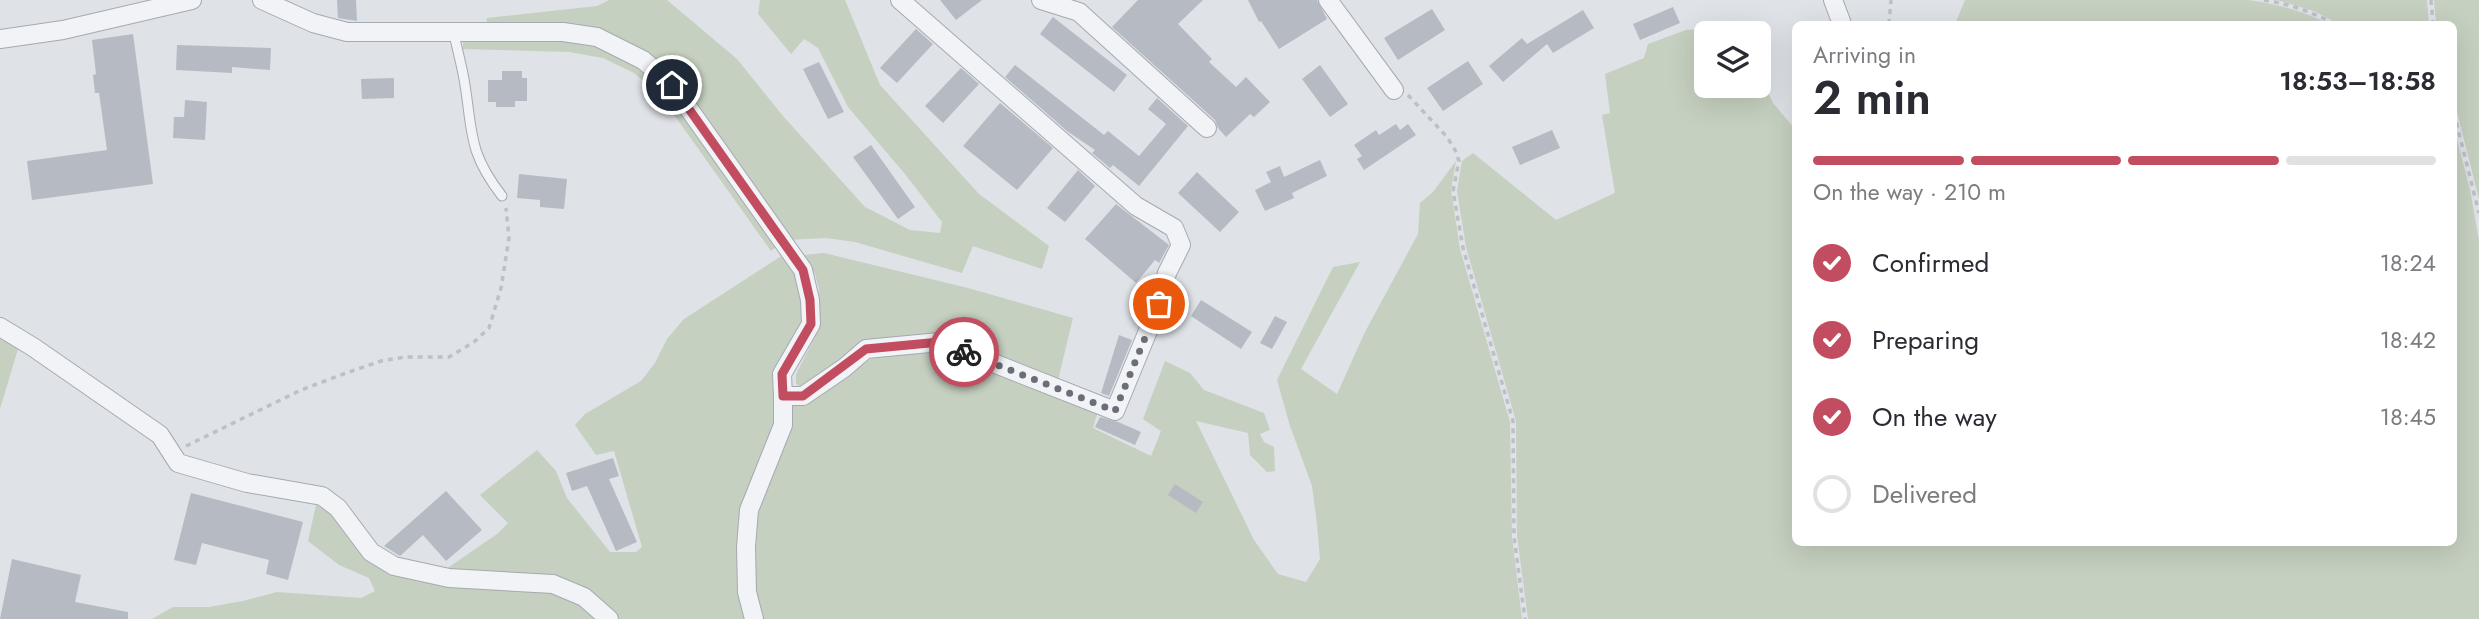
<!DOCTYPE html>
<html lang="en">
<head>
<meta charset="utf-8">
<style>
	:root { --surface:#fff; --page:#f2f2f3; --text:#2b2b33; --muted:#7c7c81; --line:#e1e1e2; --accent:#c34d60 }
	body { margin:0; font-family:Jost,sans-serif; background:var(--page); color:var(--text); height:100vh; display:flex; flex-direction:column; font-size:26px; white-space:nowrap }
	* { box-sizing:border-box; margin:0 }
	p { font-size:23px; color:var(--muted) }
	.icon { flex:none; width:38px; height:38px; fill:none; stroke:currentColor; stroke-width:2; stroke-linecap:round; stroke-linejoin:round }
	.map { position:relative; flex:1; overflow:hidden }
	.details { position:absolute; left:1792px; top:21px; width:665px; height:525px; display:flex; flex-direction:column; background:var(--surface); border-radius:10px; box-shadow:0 7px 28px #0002 }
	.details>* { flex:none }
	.controls { position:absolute; left:1694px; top:21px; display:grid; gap:14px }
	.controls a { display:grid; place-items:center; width:77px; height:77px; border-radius:10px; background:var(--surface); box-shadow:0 7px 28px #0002; font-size:35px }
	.pin { position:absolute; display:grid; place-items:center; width:60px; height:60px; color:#fff; margin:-30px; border:4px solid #fff; border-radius:50%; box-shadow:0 2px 7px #0007 }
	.courier { position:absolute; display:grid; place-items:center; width:70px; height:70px; margin:-35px; border:5px solid #c34d60; border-radius:50%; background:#fff; color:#222; box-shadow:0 2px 9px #0007 }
	.overview em { font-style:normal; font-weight:600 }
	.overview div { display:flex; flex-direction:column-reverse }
	.overview { display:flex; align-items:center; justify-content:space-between; height:119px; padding:0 21px }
	h1 { font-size:46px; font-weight:600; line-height:52px }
	.bar { display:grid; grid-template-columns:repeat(4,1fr); gap:10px 7px; align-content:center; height:84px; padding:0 21px }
	.bar i { height:9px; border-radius:5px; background:var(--line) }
	.bar .current { background:var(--accent) }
	.bar p { grid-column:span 4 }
	ol { padding:0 21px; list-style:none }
	li { display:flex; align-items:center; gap:21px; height:77px }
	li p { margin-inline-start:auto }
	li .icon { padding:7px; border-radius:50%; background:var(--accent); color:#fff; stroke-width:4 }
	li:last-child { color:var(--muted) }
	li i { width:38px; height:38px; border:4px solid var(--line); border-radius:50% }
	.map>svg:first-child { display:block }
</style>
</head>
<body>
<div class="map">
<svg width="2479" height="619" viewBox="0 0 2479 619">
	<rect width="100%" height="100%" fill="#dfe2e7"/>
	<path fill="#c5d0c0" d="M 609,0 L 667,0 L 737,59 L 783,116 L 865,207 L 910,230 L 940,233 L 942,222 L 905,174 L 848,107 L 818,48 L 804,39 L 791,54 L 758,14 L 760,0 L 845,0 L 880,85 L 979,194 L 1049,246 L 1042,269 L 973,246 L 962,273 L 855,242 L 826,238 L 786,240 L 683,90 L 619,39 L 486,26 L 487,18 L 597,6 Z
		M 1965,0 L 2248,0 C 2278,4 2303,11 2329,24 L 1955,24 Z
		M 2277,0 L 2427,0 L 2429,24 L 2339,24 L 2314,11 Z
		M 2434,0 L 2479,0 L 2479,199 L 2454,100 L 2454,24 L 2436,24 Z
		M 1701,29 L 1710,33 L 1706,33 L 1706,86 L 1759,86 L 1759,73 L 1773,103 L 1795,129 L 1796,542 L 2454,542 L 2454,128 L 2470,189 L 2479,241 L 2479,619 L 1528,619 L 1517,536 L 1516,421 L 1466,247 L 1457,191 L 1462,161 L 1473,153 L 1556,220 L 1615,193 L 1602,115 L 1610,113 L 1605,74 L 1644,58 L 1648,44 L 1686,30 Z
		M 463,36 L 567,39 L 600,44 L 642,65 L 671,94 L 777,246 L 771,251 L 660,95 L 634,73 L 603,58 L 569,52 L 463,49 Z
		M 1456,161 L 1451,190 L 1460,249 L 1510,422 L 1512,537 L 1522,619 L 758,619 L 750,588 L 754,476 L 748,619 L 612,619 L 571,587 L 439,574 L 497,534 L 508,523 L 480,495 L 537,450 L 556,471 L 567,498 L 610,552 L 636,552 L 642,547 L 614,451 L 596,455 L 575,425 L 585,414 L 641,381 L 655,363 L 667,339 L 684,319 L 786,253 L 800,278 L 806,319 L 776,370 L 790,403 L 876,356 L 898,352 L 948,350 L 1098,411 L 1093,428 L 1151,456 L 1161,431 L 1143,419 L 1165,361 L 1190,373 L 1204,390 L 1264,413 L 1270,430 L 1260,434 L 1264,442 L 1274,447 L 1275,471 L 1267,472 L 1250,455 L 1248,433 L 1196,421 L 1254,540 L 1278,574 L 1306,582 L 1320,559 L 1317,524 L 1312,486 L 1290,426 L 1277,380 L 1333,267 L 1360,262 L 1301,369 L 1337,394 L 1365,332 L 1418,234 L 1420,203 L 1433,192 Z
		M 824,253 L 968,288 L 1073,318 L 1058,380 L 911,337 L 803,389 L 796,384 L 796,374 L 816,335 L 820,315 L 819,289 L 815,274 L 804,255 Z
		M 0,339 L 18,349 L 0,409 Z
		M 316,505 L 330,511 L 369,555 L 557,590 L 604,619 L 152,619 L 173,607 L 209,607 L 243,601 L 277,592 L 361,598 L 375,591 L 369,578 L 339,565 L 308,541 Z"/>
	<path fill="#b6bbc3" d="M 337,0 L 356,0 L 357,21 L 338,18 Z
		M 940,0 L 982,0 L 956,20 Z
		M 1138,0 L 1203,0 L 1178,24 L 1212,59 L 1209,62 L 1236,87 L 1246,77 L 1270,102 L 1254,117 L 1250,114 L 1226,137 L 1218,128 L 1215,120 L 1112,27 Z
		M 1248,0 L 1317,0 L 1327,19 L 1279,49 L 1261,21 L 1259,22 Z
		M 1673,7 L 1680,23 L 1640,40 L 1633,24 Z
		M 1432,9 L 1445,30 L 1398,60 L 1384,38 Z
		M 1583,10 L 1594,28 L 1553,53 L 1547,44 L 1503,82 L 1489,66 L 1522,38 L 1527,44 Z
		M 1053,17 L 1127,75 L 1114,92 L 1040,34 Z
		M 916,29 L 933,44 L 897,83 L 880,68 Z
		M 133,34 L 153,184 L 32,200 L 27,161 L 107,150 L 99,93 L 95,93 L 93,75 L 96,74 L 92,40 Z
		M 177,45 L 271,48 L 270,70 L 232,67 L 232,73 L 176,70 Z
		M 1468,61 L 1483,84 L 1443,111 L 1427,88 Z
		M 819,62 L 844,112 L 828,119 L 803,69 Z
		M 1015,65 L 1104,135 L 1108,131 L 1139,156 L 1166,124 L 1148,109 L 1157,98 L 1188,126 L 1139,186 L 1113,165 L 1110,168 L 1092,153 L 1095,150 L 1067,131 L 1005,77 Z
		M 1320,65 L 1348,104 L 1330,117 L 1302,79 Z
		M 961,68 L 979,84 L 943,123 L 925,106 Z
		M 502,71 L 522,71 L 522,78 L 527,78 L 527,101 L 515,101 L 515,107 L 496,107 L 496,102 L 488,102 L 488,80 L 502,80 Z
		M 394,78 L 394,98 L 362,99 L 361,79 Z
		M 185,100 L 207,102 L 205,140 L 173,138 L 174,117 L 184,117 Z
		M 1000,103 L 1053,148 L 1017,190 L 963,146 Z
		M 1396,124 L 1400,130 L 1408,124 L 1416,135 L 1364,170 L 1357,159 L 1362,156 L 1354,145 L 1376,130 L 1379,135 Z
		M 1552,130 L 1560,148 L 1520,165 L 1512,147 Z
		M 871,145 L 915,207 L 898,219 L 853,157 Z
		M 1320,160 L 1327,176 L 1292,193 L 1294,198 L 1265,211 L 1255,190 L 1271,182 L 1266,172 L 1280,166 L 1284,177 Z
		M 1078,170 L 1095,186 L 1065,222 L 1047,208 Z
		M 1197,172 L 1239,212 L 1220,232 L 1178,193 Z
		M 519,174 L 567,179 L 564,209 L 540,207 L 540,200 L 517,198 Z
		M 1116,204 L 1169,245 L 1159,263 L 1155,260 L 1136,283 L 1085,239 Z
		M 1201,300 L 1252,332 L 1241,349 L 1191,316 Z
		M 1275,316 L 1287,322 L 1272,349 L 1260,343 Z
		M 1119,335 L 1132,340 L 1109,396 L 1101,393 Z
		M 1100,417 L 1118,422 L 1141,432 L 1135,445 L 1095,427 Z
		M 613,458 L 619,476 L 609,479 L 637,542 L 616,551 L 587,486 L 572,491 L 566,473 Z
		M 1175,484 L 1203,502 L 1196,513 L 1168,495 Z
		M 446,491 L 482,530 L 446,561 L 423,535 L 400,556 L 384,546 Z
		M 191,493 L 303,522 L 288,580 L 266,574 L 269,560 L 202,543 L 196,565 L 174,560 Z
		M 12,559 L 81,575 L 75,602 L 128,612 L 128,619 L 0,619 Z"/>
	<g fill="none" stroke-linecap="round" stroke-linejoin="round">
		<defs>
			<path id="lane" d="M 453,31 C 457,47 461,63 464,79 C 473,131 467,151 502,196"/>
			<path id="street" d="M 262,0 L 313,23 L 347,32 L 563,32 L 597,37 L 643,60 L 672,85 L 803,270 L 810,300 L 811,324 L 782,374 L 783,396 L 803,396 L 844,368 L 866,349 L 940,342 L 1115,411 L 1159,304 L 1167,273 L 1181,245 L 1174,228 L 1136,206 L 900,0
				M 1041,0 L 1079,12 L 1207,128
				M 1328,0 L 1394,90
				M 1833,0 L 1842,24
				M 0,39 L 63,30 L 192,0
				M 0,327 L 33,347 L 160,435 L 178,463 L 247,483 L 322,496 L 338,508 L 371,552 L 394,566 L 449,578 L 553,584 L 584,597 L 609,619
				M 754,619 L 747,592 L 746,547 L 749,510 L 783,425 L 783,396"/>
		</defs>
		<use href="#lane" stroke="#a5a9b1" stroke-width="11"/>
		<use href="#street" stroke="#a5a9b1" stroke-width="20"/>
		<path stroke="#bdc0c6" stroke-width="3.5" stroke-dasharray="5 5" stroke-linecap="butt" d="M 2264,0 C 2290,4 2312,12 2335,24
			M 2431,0 L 2433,24
			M 1889,24 L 1891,0
			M 1408,95 L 1447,137 L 1455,150 L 1459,161 L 1453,191 L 1463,248 L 1513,421 L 1514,537 L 1525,619
			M 2454,113 L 2479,213
			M 186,446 L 301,390 L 349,372 L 381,361 L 405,357 L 449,357 L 474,342 L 489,328 L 501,288 L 509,238 L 506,208"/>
		<use href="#lane" stroke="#f1f3f6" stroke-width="9"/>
		<use href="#street" stroke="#f1f3f6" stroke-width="18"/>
	</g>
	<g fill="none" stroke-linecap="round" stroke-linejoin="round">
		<path stroke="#696e78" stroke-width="7" stroke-dasharray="0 12.6" d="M 964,352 L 1115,411 L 1159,304"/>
		<path stroke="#c34d60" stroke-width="9" d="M 672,85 L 803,270 L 810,300 L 811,324 L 782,374 L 783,396 L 803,396 L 866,349 L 940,342 L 964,352"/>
	</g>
</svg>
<div class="controls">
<a><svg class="icon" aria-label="layers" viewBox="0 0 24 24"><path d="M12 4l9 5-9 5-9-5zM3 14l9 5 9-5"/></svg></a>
</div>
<div class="pin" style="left:1159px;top:304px;background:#ea580c"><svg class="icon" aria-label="bag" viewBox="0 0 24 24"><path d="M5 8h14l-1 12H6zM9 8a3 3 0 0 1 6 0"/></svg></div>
<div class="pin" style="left:672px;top:85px;background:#1f2937"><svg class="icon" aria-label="home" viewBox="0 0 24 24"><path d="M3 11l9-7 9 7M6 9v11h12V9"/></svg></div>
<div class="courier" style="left:964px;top:352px"><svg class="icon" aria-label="bike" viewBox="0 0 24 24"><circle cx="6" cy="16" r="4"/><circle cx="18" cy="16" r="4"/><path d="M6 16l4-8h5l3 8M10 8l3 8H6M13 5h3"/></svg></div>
<section class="details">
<div class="overview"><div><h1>2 min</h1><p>Arriving in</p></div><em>18:53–18:58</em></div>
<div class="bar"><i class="current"></i><i class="current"></i><i class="current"></i><i></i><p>On the way · 210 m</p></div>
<ol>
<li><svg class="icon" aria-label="check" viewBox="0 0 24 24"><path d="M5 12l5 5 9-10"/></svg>Confirmed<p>18:24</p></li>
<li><svg class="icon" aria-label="check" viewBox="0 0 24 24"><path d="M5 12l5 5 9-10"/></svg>Preparing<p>18:42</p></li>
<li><svg class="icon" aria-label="check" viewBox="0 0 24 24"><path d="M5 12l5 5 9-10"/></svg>On the way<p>18:45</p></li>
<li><i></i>Delivered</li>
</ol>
</section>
</div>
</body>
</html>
